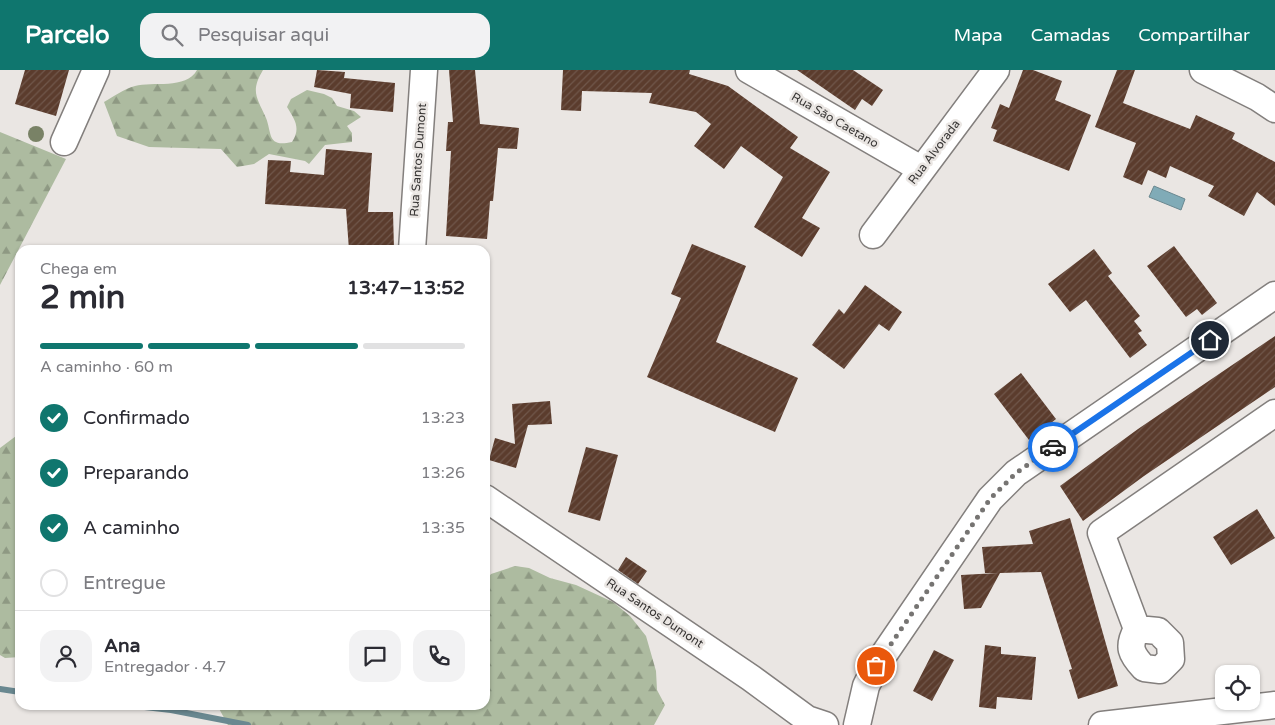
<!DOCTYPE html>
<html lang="pt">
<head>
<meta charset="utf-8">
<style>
	:root { --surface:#fff; --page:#f2f2f3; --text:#2b2b33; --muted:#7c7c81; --line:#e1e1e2; --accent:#0f766e }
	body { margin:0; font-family:"Varela Round",sans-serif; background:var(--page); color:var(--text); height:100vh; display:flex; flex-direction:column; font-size:19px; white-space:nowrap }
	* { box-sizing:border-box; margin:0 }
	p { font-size:16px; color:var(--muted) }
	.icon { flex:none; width:28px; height:28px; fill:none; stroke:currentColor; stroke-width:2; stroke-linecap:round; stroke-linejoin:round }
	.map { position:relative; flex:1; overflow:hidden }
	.panel { position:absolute; left:15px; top:175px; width:475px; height:465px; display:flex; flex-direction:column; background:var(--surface); border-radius:15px; box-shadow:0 1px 4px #0004 }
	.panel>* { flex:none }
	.buttons { position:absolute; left:1215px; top:595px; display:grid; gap:10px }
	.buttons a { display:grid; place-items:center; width:45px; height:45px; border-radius:10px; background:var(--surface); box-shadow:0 1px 4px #0004; font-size:25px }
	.pin { position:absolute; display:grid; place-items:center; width:42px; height:42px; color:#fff; margin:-21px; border:2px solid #fff; border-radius:50%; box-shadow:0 1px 5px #0007 }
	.courier { position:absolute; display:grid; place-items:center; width:50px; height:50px; margin:-25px; border:4px solid #1a73e8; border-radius:50%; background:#fff; color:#222; box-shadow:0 1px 6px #0007 }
	.summary em { font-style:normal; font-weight:700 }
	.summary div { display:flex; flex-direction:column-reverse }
	.summary { display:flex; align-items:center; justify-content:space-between; height:85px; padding:0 25px }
	h1 { font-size:32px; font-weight:700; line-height:38px }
	.bar { display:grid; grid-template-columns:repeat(4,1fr); gap:8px 5px; align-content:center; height:60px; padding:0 25px }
	.bar i { height:6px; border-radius:4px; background:var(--line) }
	.bar .on { background:var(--accent) }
	.bar p { grid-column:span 4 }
	.line { display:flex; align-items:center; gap:12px; padding:0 25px; border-top:1px solid var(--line) }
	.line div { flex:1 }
	.round { display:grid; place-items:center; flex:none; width:52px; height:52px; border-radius:15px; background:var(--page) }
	ol { padding:0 25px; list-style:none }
	li { display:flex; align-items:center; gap:15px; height:55px }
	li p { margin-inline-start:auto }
	li .icon { padding:5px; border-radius:50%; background:var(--accent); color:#fff; stroke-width:4 }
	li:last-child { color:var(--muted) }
	li i { width:28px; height:28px; border:2px solid var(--line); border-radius:50% }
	header { display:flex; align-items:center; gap:30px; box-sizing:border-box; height:70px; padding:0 25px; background:var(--accent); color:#fff }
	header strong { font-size:24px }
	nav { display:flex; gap:28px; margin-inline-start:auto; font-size:18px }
	.search { width:350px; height:45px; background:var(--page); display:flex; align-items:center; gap:12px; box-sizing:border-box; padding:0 18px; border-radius:15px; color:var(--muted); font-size:19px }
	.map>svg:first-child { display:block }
</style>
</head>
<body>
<header>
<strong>Parcelo</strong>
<div class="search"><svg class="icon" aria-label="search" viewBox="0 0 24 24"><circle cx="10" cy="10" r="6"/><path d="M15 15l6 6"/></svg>Pesquisar aqui</div>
<nav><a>Mapa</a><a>Camadas</a><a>Compartilhar</a></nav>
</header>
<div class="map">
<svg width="1275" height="655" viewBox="0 0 1275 655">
	<defs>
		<pattern id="forest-firs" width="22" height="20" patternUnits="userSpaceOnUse" patternTransform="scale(1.25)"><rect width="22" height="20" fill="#adbba0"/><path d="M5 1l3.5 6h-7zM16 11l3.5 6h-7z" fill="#8e9983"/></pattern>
		<pattern id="building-hatch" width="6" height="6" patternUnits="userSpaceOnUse" patternTransform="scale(1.25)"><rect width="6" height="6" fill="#5b3c2d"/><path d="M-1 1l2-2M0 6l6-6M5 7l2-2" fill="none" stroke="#70574b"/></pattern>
	</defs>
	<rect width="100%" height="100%" fill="#eae6e3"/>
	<path fill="url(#forest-firs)" d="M 197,0 L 263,0 C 250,22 257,27 266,48 C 272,63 267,78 292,72 C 301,58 295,50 287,37 L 291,29 L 307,20 L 324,24 L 332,28 L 337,36 L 354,41 L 361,47 L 347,56 L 352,63 L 352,72 L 325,75 L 309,94 L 305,91 L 269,84 L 254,94 L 237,97 L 221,79 L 149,77 L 117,66 L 104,32 C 113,27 124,19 135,16 C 152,11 186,20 197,0 Z
		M 0,62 L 66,89 L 0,215 Z
		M 20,363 L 20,587 L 5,588 L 0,585 L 0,378 Z
		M 515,496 L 529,498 L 550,508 L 576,515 L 613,532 L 630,546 L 646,566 L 656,601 L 657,620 L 665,635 L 654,655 L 228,655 L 217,635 L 485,635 L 485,512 L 491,504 Z"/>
	<path fill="#80abb7" stroke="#6a8890" d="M 1154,116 L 1185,129 L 1181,140 L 1149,127 Z"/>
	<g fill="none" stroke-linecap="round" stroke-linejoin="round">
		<path stroke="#6a8890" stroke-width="6" d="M 0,619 L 20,622
			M 127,635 L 171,640 L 248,655"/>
	</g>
	<path fill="url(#building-hatch)" d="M 25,0 L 69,0 L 56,46 L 15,34 Z
		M 317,0 L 345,2 L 344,8 L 395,13 L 393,42 L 350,38 L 351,24 L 314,17 Z
		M 449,0 L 475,0 L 480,54 L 519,58 L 517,79 L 498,78 L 493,131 L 490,131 L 487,169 L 446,166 L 451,81 L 446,81 L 448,52 L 453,52 Z
		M 563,0 L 690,0 L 689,4 L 728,16 L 798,67 L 790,78 L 830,102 L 802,148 L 820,158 L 802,187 L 754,157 L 783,107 L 741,76 L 724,99 L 694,76 L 711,54 L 696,42 L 649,33 L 652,23 L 582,21 L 581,41 L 561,40 Z
		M 797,0 L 853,0 L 883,20 L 872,36 L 862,29 L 855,40 Z
		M 1023,0 L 1033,0 L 1062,11 L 1055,30 L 1091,45 L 1069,101 L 993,71 L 997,60 L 991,58 L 1000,34 L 1009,38 Z
		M 1117,0 L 1135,0 L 1123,33 L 1190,59 L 1196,45 L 1235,63 L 1232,69 L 1275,92 L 1275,136 L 1257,122 L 1244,146 L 1208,126 L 1214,116 L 1170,96 L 1166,108 L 1148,100 L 1142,115 L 1123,107 L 1136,73 L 1095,57 Z
		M 326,79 L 372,83 L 368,142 L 393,142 L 394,179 L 349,180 L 346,139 L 265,134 L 268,90 L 291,91 L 290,102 L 324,105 Z
		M 692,174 L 746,196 L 716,272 L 798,308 L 775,362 L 647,307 L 681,228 L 671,224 Z
		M 1174,176 L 1217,233 L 1202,245 L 1197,239 L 1186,247 L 1147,196 Z
		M 1094,179 L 1112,203 L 1108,206 L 1140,246 L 1134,251 L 1142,261 L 1138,263 L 1147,275 L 1130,288 L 1086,230 L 1070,242 L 1048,214 Z
		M 865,215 L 902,242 L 889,261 L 879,254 L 844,299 L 812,275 L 839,239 L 844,244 Z
		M 1275,266 L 1275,317 L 1144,406 L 1083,451 L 1060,416 L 1138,359 Z
		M 1021,303 L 1056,349 L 1029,370 L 994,324 Z
		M 550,331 L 552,354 L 528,355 L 516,398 L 489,390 L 495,368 L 515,374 L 512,334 Z
		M 586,377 L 618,385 L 600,451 L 568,442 Z
		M 1257,439 L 1275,468 L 1231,495 L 1213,467 Z
		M 1070,448 L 1118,616 L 1078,629 L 1069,600 L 1072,599 L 1041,502 L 1000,503 L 981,538 L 964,539 L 961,505 L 998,503 L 985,503 L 982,477 L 1033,474 L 1029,461 Z
		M 626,487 L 647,501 L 638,514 L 618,500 Z
		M 985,575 L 1001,577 L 1001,584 L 1036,587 L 1032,630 L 997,627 L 996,639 L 979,637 Z
		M 934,580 L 954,590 L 932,631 L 913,621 Z"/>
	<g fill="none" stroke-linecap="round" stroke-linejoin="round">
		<defs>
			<path id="minor" d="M 749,0 L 921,99
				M 1203,0 L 1257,27 L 1275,39
				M 64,72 L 96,0
				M 873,165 L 996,0
				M 412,180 L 424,0
				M 485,428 L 751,608 L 807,649 L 825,655
				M 1137,559 L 1158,561 L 1170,573 L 1171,589 L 1160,600 L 1144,598 C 1131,584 1127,577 1137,559 L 1101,463 L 1275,343
				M 857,655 L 866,616 L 876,596 L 990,429 L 1016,403 L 1275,225
				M 1102,655 L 1275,635"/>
		</defs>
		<use href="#minor" stroke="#837f7d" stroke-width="29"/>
		<use href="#minor" stroke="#fff" stroke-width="26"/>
	</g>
	<circle fill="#798266" cx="36" cy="64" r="8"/>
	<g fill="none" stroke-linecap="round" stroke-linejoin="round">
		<path stroke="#767472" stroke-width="5" stroke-dasharray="0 9" d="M 876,596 L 990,429 L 1016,403 L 1053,377"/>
		<path stroke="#1a73e8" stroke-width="6" d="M 1053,377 L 1210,270"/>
	</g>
	<g text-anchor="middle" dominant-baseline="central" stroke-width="5" stroke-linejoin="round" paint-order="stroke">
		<g font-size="12" fill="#383635" stroke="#eae6e3">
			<text transform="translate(835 50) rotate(30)">Rua São Caetano</text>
			<text transform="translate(934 82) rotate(-53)">Rua Alvorada</text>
			<text transform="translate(418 90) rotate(-86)">Rua Santos Dumont</text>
			<text transform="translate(655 543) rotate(34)">Rua Santos Dumont</text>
		</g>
	</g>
</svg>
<div class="buttons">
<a><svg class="icon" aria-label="locate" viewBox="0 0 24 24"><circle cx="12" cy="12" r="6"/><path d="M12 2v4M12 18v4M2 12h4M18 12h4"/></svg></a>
</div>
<div class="pin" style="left:876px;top:596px;background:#ea580c"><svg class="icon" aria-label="bag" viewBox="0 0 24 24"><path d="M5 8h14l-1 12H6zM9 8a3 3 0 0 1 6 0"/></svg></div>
<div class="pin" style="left:1210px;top:270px;background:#1f2937"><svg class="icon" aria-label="home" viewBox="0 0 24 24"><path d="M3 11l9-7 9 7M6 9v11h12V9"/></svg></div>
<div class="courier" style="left:1053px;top:377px"><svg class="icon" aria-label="car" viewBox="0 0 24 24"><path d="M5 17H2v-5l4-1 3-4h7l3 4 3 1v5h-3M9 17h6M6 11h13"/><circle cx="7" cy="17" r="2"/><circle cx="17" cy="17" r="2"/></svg></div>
<section class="panel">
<div class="summary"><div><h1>2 min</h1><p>Chega em</p></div><em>13:47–13:52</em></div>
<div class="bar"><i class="on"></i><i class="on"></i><i class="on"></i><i></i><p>A caminho · 60 m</p></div>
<ol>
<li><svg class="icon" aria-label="check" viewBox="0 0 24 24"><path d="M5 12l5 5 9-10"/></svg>Confirmado<p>13:23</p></li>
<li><svg class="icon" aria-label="check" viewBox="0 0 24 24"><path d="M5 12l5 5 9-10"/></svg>Preparando<p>13:26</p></li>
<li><svg class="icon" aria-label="check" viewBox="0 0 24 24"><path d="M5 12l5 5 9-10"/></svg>A caminho<p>13:35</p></li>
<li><i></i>Entregue</li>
</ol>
<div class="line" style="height:90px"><a class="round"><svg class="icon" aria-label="person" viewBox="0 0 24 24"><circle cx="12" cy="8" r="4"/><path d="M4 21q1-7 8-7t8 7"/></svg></a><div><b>Ana</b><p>Entregador · 4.7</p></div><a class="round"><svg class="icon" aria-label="chat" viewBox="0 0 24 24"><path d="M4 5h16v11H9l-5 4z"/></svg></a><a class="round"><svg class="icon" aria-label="phone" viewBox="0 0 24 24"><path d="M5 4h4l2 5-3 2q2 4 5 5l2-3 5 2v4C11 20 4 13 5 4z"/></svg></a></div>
</section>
</div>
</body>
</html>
